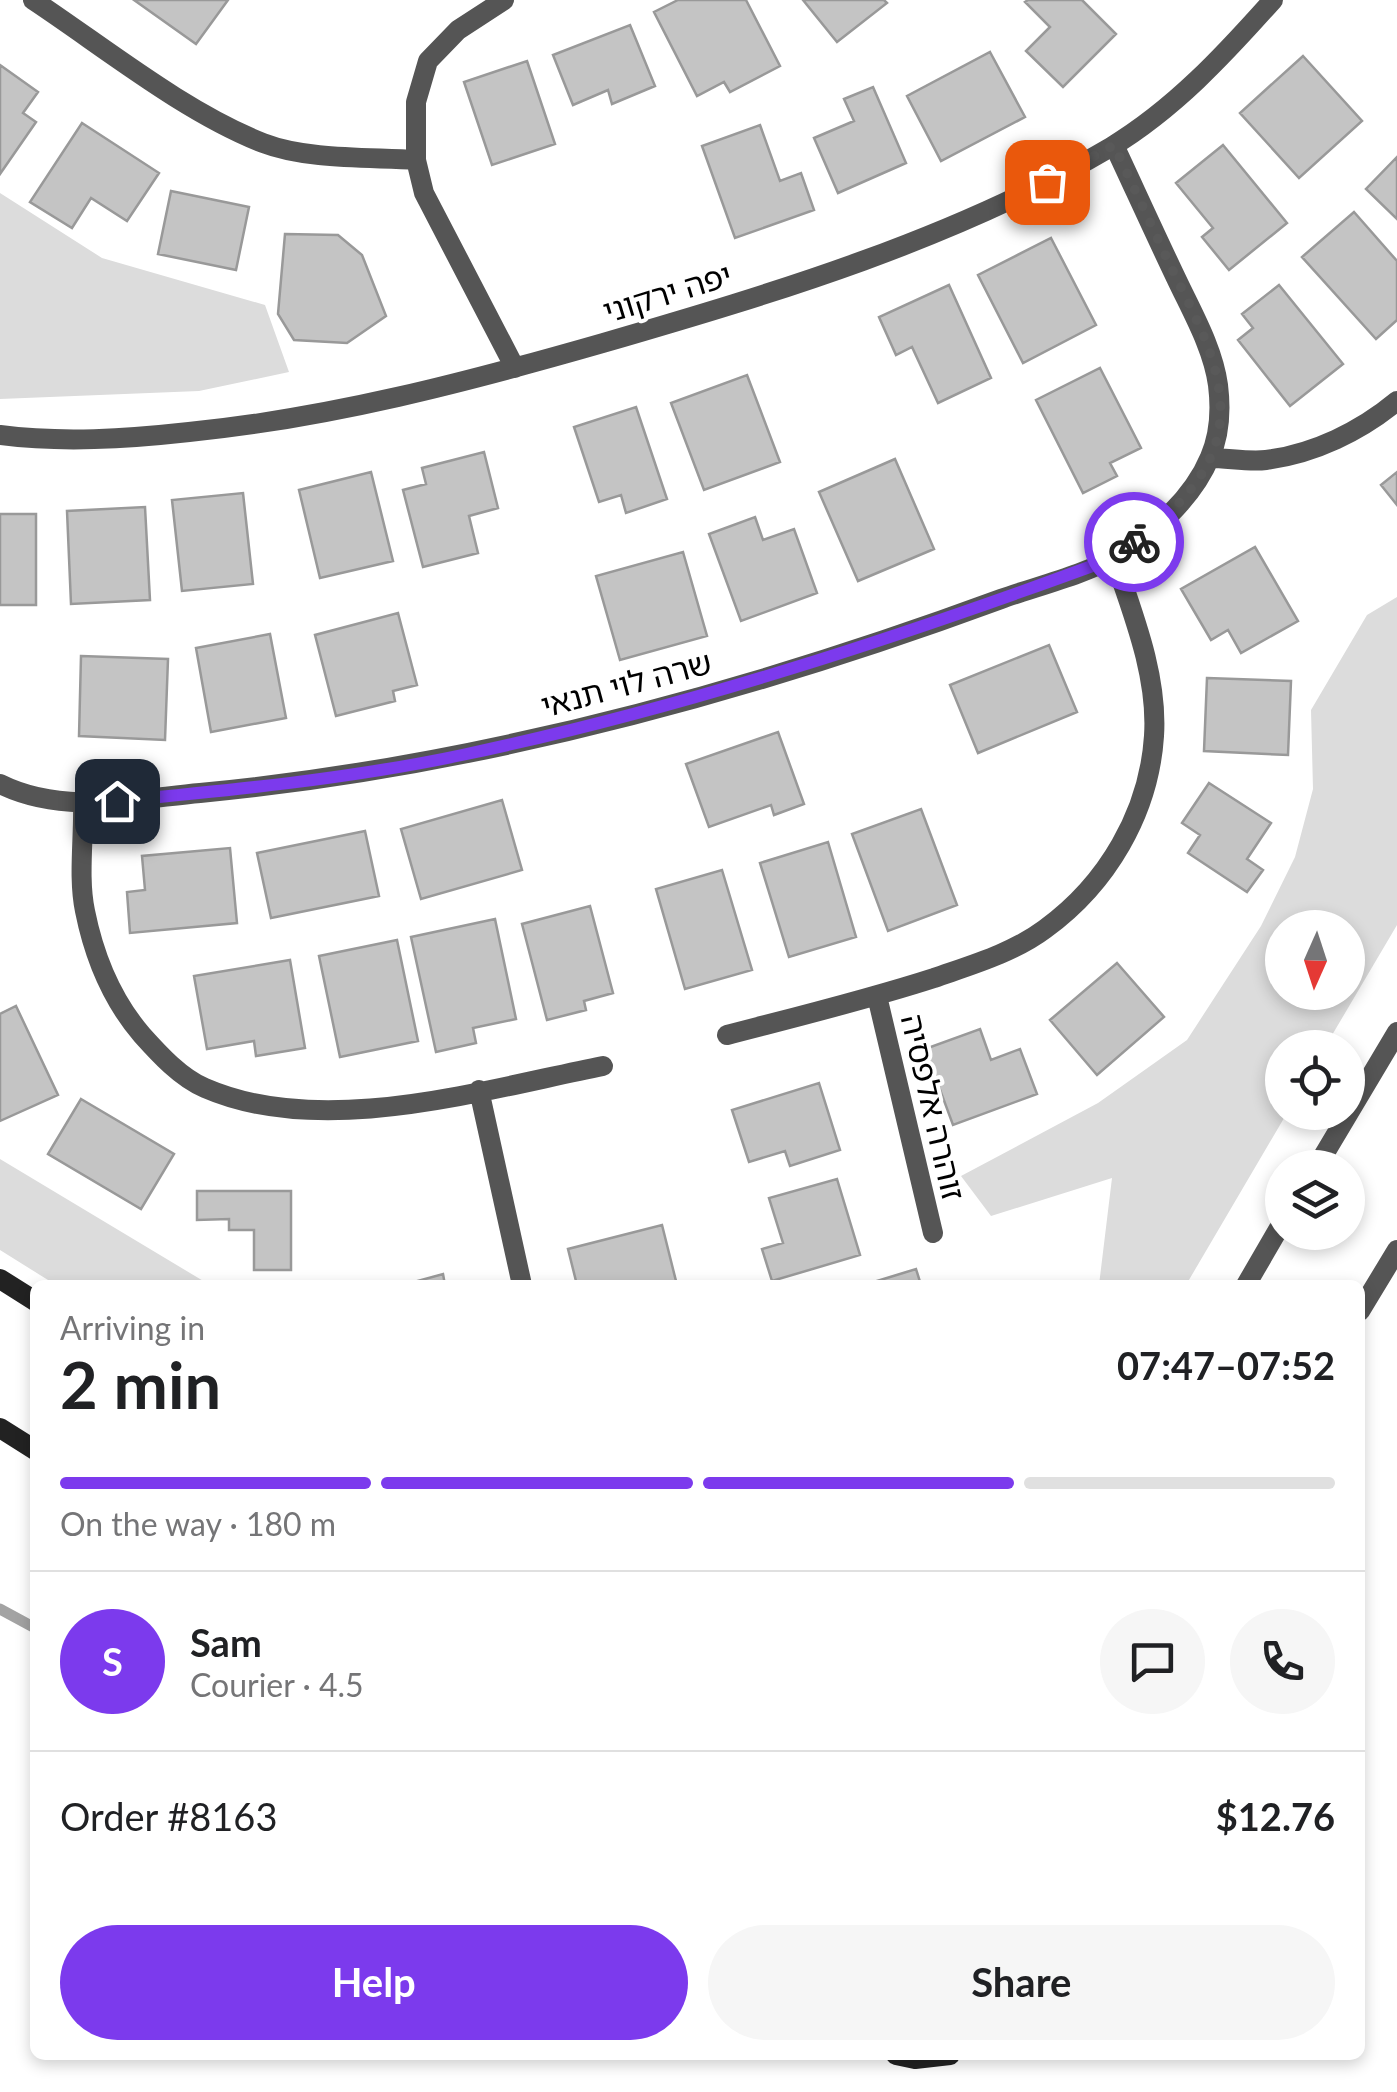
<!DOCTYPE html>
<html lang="en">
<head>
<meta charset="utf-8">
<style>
	:root { --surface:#fff; --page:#f6f6f6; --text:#202124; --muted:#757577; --line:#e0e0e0; --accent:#7c3aed }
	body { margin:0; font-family:Lato,"Noto Sans Hebrew",sans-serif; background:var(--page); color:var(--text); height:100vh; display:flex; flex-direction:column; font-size:38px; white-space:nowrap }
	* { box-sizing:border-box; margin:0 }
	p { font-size:32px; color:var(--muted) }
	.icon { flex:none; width:55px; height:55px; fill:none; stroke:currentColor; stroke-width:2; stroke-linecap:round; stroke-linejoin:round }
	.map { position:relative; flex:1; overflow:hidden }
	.drawer { position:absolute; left:30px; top:1280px; width:1335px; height:780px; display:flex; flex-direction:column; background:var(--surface); border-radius:15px; box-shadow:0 5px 15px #0003 }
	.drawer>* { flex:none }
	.needle { width:65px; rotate:183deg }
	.tools { position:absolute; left:1265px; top:910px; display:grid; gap:20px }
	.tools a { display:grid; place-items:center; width:100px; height:100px; border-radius:50%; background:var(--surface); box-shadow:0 5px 15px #0003; font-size:50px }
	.pin { position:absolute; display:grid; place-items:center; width:85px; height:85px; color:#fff; margin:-42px; border-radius:20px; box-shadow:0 5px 15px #0006 }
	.courier { position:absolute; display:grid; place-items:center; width:100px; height:100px; margin:-50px; border:8px solid #7c3aed; border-radius:50%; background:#fff; color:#222; box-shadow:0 2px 12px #0007 }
	.summary em { font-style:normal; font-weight:700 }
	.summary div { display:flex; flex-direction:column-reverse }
	.summary { display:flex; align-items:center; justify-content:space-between; height:170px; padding:0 30px }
	h1 { font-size:65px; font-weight:700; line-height:75px }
	.bar { display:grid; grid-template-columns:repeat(4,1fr); gap:15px 10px; align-content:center; height:120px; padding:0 30px }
	.bar i { height:12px; border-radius:8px; background:var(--line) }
	.bar .active { background:var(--accent) }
	.bar p { grid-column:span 4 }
	.line { display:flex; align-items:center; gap:25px; padding:0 30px; border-top:2px solid var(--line) }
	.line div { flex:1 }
	.round { display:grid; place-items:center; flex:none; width:105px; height:105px; border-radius:52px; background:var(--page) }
	.primary-button { display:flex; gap:20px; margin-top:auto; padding:20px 30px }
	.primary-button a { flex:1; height:115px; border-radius:60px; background:var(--accent); color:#fff; font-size:40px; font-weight:700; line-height:115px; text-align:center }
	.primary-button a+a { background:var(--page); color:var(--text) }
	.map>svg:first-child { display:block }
</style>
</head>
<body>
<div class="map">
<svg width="1397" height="2092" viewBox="0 0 1397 2092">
	<rect width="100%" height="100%" fill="#fff"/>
	<path fill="#dcdcdc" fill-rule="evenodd" d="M 0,193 L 102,258 L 265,305 L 289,372 L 199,391 L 0,399 Z
		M 1397,597 L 1397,925 L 1325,1047 L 1282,1048 L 1282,1112 L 1287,1113 L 1186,1285 L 1099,1285 L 1112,1178 L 991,1216 L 961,1176 L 1098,1103 L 1187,1040 L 1261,926 L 1295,857 L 1313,789 L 1311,710 L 1367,615 ZM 1282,928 L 1348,928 L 1348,992 L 1282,992 Z
		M 0,1159 L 210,1285 L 56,1285 L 0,1250 Z"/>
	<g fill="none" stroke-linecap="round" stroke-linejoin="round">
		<path stroke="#a3a3a3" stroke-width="11" d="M 0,1609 L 35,1628"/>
	</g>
	<path fill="#c4c4c4" stroke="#999" stroke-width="2.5" d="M 134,0 L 228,0 L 196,44 Z
		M 678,0 L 746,0 L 780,66 L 730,92 L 724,82 L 697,96 L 654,12 Z
		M 803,0 L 884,0 L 887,3 L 837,42 Z
		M 1028,0 L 1082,0 L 1116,34 L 1063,87 L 1026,51 L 1050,27 L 1025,2 Z
		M 630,25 L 655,86 L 612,104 L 608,90 L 573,105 L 553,55 Z
		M 990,52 L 1025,117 L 941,161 L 907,96 Z
		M 1303,56 L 1362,121 L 1299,178 L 1240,113 Z
		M 527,61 L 555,144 L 492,165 L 464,82 Z
		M 0,65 L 38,92 L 23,113 L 36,122 L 0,174 Z
		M 873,87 L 906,163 L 838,193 L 814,138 L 854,121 L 844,99 Z
		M 82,123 L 159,173 L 127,221 L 91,198 L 72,228 L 30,202 Z
		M 760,125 L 780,181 L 801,173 L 814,210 L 735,238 L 702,146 Z
		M 1223,145 L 1287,223 L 1229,270 L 1202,237 L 1213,228 L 1176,183 Z
		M 1397,157 L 1397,219 L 1366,189 Z
		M 171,191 L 249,207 L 236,270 L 158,254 Z
		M 1354,212 L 1397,261 L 1397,320 L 1376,339 L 1302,257 Z
		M 285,234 L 338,235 L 362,255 L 386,316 L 347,343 L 294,340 L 278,314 Z
		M 1051,238 L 1096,325 L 1023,363 L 978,275 Z
		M 949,285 L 991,378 L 938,403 L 912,347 L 896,355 L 879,317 Z
		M 1279,285 L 1343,364 L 1290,406 L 1238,340 L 1253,328 L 1242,314 Z
		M 1100,368 L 1141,448 L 1110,463 L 1117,476 L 1083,493 L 1036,400 Z
		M 747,375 L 780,462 L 704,490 L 671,403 Z
		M 636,407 L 667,499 L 626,513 L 621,495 L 599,502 L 574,427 Z
		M 484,452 L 498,508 L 469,516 L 478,553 L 423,567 L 403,490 L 426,484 L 422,468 Z
		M 895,459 L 934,549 L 858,581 L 819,492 Z
		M 371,472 L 393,561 L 320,578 L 299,490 Z
		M 1397,472 L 1397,505 L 1381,485 Z
		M 243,493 L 253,584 L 182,591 L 172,500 Z
		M 145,507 L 150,600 L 71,604 L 67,511 Z
		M 0,514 L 36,514 L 36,605 L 0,605 Z
		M 755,517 L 763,540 L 794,529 L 817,593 L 741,621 L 709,534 Z
		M 1255,547 L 1298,621 L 1241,653 L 1228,630 L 1211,640 L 1181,589 Z
		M 683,552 L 707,636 L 620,660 L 596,576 Z
		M 398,613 L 417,685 L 393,691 L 395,701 L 336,716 L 315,635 Z
		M 270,634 L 286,718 L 211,732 L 196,648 Z
		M 1049,645 L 1077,712 L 978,753 L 950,685 Z
		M 81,656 L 168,659 L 165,740 L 79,736 Z
		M 1207,678 L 1291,681 L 1288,755 L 1204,751 Z
		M 778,732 L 804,804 L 774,815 L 771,805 L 709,827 L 686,764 Z
		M 1209,783 L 1271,823 L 1247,859 L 1263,870 L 1247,892 L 1188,853 L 1200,835 L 1182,823 Z
		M 502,800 L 522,870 L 421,899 L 401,829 Z
		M 921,809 L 957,905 L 888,931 L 852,834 Z
		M 365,831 L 379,896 L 271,918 L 257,853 Z
		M 828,842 L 856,937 L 789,957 L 760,863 Z
		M 230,848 L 237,923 L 130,933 L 127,892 L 145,890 L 142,856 Z
		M 722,870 L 752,970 L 685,989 L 656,889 Z
		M 590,906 L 613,993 L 584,1001 L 586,1010 L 547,1020 L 522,924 Z
		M 495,919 L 516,1019 L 473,1028 L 476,1043 L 436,1052 L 411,937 Z
		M 397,940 L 418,1041 L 340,1057 L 319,956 Z
		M 290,960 L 305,1048 L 256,1056 L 254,1041 L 207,1049 L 194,976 Z
		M 1117,963 L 1164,1017 L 1097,1075 L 1050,1020 Z
		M 16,1006 L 58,1095 L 0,1121 L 0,1014 Z
		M 980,1029 L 991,1060 L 1020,1049 L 1037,1094 L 953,1125 L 925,1049 Z
		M 819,1083 L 840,1150 L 790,1166 L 785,1151 L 749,1162 L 732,1110 Z
		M 81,1099 L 174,1154 L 141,1209 L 48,1154 Z
		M 837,1179 L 860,1255 L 772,1281 L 762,1249 L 783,1243 L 769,1198 Z
		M 197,1191 L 291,1191 L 291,1270 L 254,1270 L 254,1230 L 229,1230 L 229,1219 L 197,1220 Z
		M 662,1225 L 677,1285 L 577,1285 L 568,1249 Z
		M 916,1269 L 921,1285 L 864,1285 Z
		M 443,1274 L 445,1285 L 403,1285 Z"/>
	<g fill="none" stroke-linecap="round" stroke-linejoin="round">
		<path stroke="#555" stroke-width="20" d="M 33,0 C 104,47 184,112 263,143 C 307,160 369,157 416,160
			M 504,0 L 458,30 L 428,61 L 416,102 L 416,160 L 424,193 L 515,368
			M 0,435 C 62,443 126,439 189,432 C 330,418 467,382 603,343 C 775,293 955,239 1111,147 C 1174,109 1224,55 1273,0
			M 1210,458 C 1228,458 1248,462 1266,460 C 1314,454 1361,431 1397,401
			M 0,784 C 62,815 134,799 200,793 C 474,767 743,694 1001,599 C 1034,587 1087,574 1116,556 C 1153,534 1193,498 1210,457 C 1220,434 1221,409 1218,385 C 1213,348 1192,312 1176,278 C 1155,234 1135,190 1114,145
			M 83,804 C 84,838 78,878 85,911 C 94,956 112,1000 142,1035 C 159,1054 181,1078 205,1088 C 322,1139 482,1090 603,1066
			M 877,996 L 933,1233
			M 727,1035 C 796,1017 866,1000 934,978 C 971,965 1013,953 1045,929 C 1107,884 1149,813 1154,736 C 1158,676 1133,614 1114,558
			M 479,1090 L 522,1285"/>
		<path stroke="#555" stroke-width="20" d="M 1316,1168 L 1397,1032
			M 1246,1285 L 1282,1223
			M 1360,1311 L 1397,1250"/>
		<path stroke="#222" stroke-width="20" d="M 0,1279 L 35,1301
			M 0,1428 L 35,1450
			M 896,2055 L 915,2059 L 950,2055"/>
	</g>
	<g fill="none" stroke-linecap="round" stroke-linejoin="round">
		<path stroke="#595959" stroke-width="10" stroke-dasharray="0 18" d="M 1047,182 L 1114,145 C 1132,184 1151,224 1169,263 C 1192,311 1225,366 1220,421 C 1216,473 1173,513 1134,542"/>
		<path stroke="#7c3aed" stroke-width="12" d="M 117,801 C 233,790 348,779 462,755 C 685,708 900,637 1114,558 L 1134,542"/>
	</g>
	<g text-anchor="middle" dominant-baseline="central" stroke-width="8" stroke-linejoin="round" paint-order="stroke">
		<g font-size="32" fill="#000" stroke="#fff">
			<text transform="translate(667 292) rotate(-17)">יפה ירקוני</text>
			<text transform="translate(626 683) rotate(-15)">שרה לוי תנאי</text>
			<text transform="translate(934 1107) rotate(77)">זוהרה אלפסיה</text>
		</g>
	</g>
</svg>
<div class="tools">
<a><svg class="needle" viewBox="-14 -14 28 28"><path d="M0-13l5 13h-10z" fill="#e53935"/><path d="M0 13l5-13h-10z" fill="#757577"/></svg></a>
<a><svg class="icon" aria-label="locate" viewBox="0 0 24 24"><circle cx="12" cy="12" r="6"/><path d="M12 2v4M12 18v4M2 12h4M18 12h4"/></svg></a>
<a><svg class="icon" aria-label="layers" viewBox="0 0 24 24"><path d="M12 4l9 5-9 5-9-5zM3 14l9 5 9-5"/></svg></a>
</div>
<div class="pin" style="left:1047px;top:182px;background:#ea580c"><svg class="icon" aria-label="bag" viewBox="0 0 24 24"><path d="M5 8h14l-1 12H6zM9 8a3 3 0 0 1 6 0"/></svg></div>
<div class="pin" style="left:117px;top:801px;background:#1f2937"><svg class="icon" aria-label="home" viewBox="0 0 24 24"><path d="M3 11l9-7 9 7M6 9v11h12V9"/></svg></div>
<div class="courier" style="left:1134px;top:542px"><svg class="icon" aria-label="bike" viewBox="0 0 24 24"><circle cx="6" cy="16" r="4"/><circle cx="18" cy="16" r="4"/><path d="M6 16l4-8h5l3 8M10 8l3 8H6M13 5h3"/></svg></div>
<section class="drawer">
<div class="summary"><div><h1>2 min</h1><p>Arriving in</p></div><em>07:47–07:52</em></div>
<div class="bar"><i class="active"></i><i class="active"></i><i class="active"></i><i></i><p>On the way · 180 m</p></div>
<div class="line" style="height:180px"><b class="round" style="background:var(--accent);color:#fff">S</b><div><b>Sam</b><p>Courier · 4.5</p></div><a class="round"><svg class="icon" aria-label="chat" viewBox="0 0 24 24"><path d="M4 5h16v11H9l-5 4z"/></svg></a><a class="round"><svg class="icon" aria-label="phone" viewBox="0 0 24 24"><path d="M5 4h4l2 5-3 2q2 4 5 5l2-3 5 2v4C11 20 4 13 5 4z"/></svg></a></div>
<div class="line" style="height:130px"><div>Order #8163</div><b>$12.76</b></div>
<div class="primary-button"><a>Help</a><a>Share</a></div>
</section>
</div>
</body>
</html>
